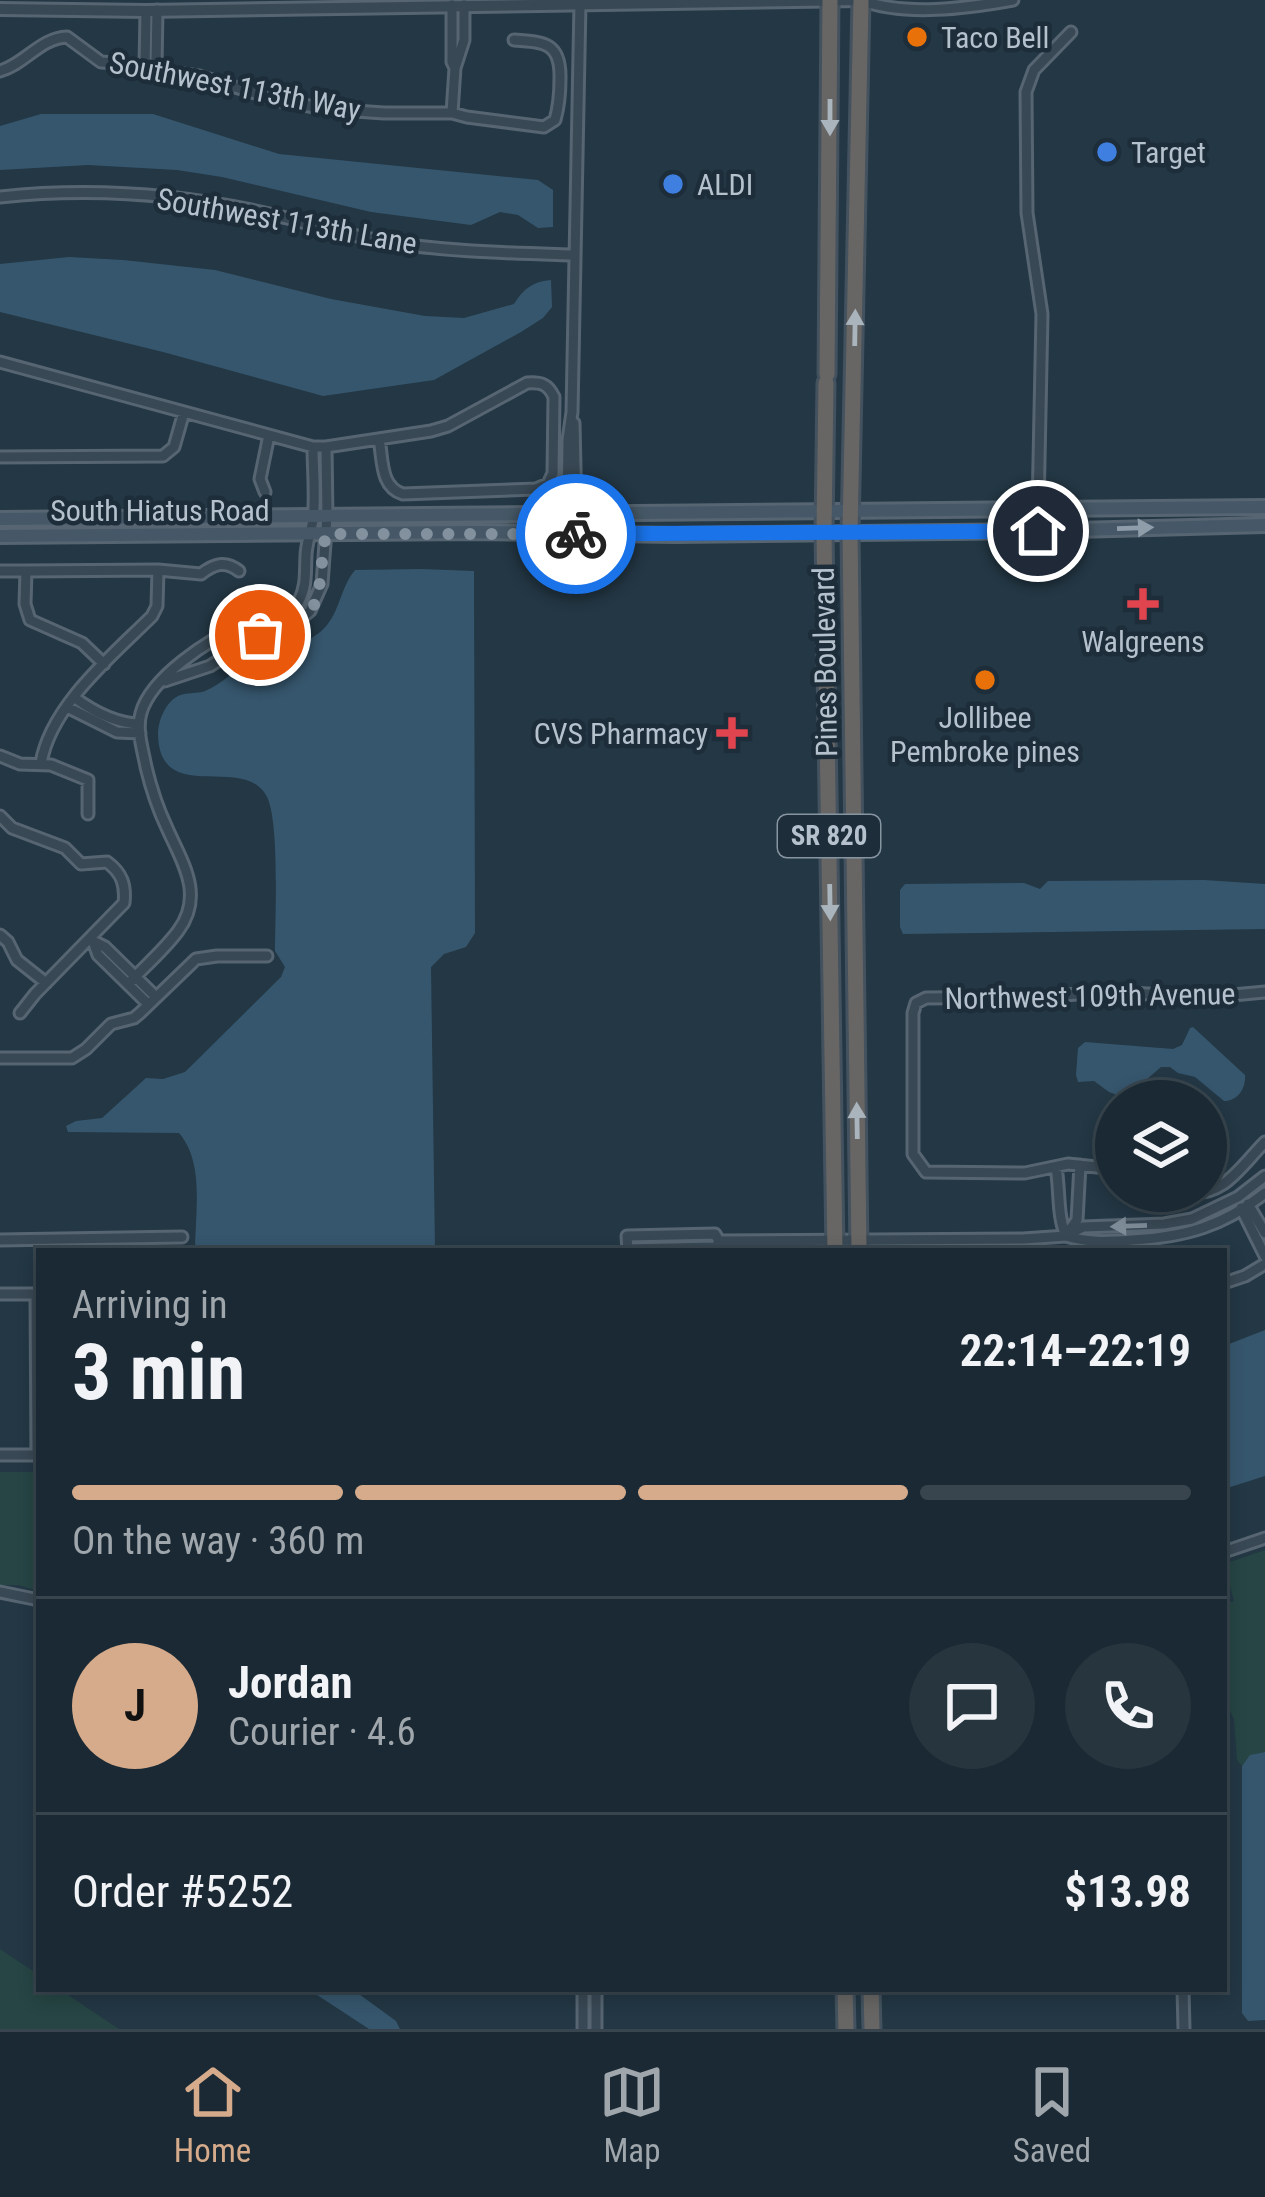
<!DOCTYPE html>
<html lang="en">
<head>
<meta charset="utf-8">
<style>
	:root { --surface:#1a2933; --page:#27353f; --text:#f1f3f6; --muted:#9fa6ac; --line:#38454e; --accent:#d6ab8b }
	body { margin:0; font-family:"Roboto Condensed",sans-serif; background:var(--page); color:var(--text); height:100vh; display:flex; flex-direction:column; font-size:45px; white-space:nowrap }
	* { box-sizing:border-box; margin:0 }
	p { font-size:39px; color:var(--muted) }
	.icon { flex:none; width:66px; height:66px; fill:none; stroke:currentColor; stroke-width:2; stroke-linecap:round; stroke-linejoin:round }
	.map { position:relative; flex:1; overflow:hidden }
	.side { position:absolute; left:36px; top:1248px; width:1191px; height:744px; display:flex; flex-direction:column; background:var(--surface); border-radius:0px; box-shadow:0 6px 18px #0003,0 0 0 3px var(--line) }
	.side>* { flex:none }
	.fabs { position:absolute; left:1095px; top:1080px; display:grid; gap:24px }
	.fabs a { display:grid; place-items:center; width:132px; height:132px; border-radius:50%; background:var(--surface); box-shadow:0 6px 18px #0003,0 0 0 3px var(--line); font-size:60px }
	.pin { position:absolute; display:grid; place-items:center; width:102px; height:102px; color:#fff; margin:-51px; border:6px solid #fff; border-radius:50%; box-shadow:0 3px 12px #0007 }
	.courier { position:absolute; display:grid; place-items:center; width:120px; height:120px; margin:-60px; border:9px solid #1a73e8; border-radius:50%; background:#fff; color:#222; box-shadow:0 3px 15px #0007 }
	.headline em { font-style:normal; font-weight:700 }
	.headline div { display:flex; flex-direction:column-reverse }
	.headline { display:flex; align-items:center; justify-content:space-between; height:204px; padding:0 36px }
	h1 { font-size:78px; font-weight:700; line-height:90px }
	.bar { display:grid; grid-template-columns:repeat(4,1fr); gap:18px 12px; align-content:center; height:144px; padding:0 36px }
	.bar i { height:15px; border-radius:9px; background:var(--line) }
	.bar .on { background:var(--accent) }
	.bar p { grid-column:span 4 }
	.line { display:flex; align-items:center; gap:30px; padding:0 36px; border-top:3px solid var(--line) }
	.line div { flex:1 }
	.round { display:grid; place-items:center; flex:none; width:126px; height:126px; border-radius:63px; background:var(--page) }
	.dock { display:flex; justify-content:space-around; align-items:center; height:168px; border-top:3px solid var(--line); background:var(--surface); font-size:33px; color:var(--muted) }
	.dock a { display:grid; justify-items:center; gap:6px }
	.dock .on { color:var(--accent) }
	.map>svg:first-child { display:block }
</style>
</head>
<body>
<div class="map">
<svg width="1265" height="2029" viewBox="0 0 1265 2029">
	<rect width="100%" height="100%" fill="#233744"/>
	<path fill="#264544" d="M 0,1472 L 39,1472 L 39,1591 L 18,1585 L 0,1585 Z
		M 1265,1550 L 1265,1752 L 1251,1755 L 1242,1766 L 1237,1760 L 1234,1720 L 1224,1696 L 1224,1604 L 1234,1601 L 1224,1564 Z
		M 0,1949 L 39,1975 L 39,1989 L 59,1989 L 119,2029 L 0,2029 Z"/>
	<path fill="#36566d" d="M 41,114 L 153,114 L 279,154 L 538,180 L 553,190 L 553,227 L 538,228 L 518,215 L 500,212 L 471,225 L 371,212 L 222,177 L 177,170 L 88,165 L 0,170 L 0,126 Z
		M 69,257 L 123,260 L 215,270 L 331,299 L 425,316 L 464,318 L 514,304 C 523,289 534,281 551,280 L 552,307 L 543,318 L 521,332 L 434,380 L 323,396 L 163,352 L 0,312 L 0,264 Z
		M 421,569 L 474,571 L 475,933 L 466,947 L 444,954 L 431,967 L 435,1251 L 195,1251 C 195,1213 205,1163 179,1133 L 68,1132 L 66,1126 L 76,1121 L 102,1118 L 146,1078 L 163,1079 L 185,1072 L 281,977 L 285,967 L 275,951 C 275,919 280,818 266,795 C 242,754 160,806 158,735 C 158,721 165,703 178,696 C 186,692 197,694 205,691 C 225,683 240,664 260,656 C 280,648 301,646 319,633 C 340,617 339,589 355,570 Z
		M 1204,880 L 1265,884 L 1265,929 L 903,934 L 900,927 L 900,890 L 905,884 L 1024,883 L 1040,889 L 1048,881 Z
		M 1193,1027 L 1245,1075 C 1246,1088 1238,1101 1224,1101 L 1195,1077 L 1178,1073 L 1170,1067 L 1161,1067 L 1125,1098 L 1109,1092 L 1094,1081 L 1078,1082 L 1076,1075 L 1078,1048 L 1085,1042 L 1173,1049 L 1182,1045 L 1190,1028 Z
		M 1265,1330 L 1265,1476 L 1224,1489 L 1224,1346 Z
		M 1265,1752 L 1265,2020 L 1248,2021 L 1242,2013 L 1242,1766 L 1250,1755 Z
		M 308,1989 L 352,1989 L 396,2021 L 400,2029 L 369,2029 Z"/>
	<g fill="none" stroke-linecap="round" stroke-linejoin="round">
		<defs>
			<path id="minor" d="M 861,0 C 905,17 967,8 1013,0
				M 145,65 L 146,11
				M 156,67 L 157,10
				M 455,68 L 464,40 L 464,5
				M 0,71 C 25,64 40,38 67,37 L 101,62 L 145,65 L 167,72 L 199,76 L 281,101 L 326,109 L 384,113 L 452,113 L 467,117 L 544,127 L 555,120 C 559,106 560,93 560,79 C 561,43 545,42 514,40
				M 452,113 L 455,68 L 452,62 L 452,5
				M 0,197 C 92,187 184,194 274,215 C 310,223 345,235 381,241 C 445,252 510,253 574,255
				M 0,362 L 313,447 L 326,447 L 431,431 L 448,426 L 527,383 C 541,382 548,384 554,397 L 553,473 L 548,484 L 536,489 L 403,494 C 380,487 383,460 379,439
				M 574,423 L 576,513
				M 0,457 L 163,456 L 174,447 L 184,412
				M 265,492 L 260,479 L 269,435
				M 1038,510 L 1042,314 L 1027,213 L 1026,92 L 1034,70 L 1071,32
				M 567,513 L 568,440 L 572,412 L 580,3
				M 0,571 L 26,571 L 25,604 L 30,620 L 82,643 L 104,664
				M 26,571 L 158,570 L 201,574 C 214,564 225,560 239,571
				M 165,681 L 210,666 L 254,637 L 289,628 L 310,611 L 322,584 L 327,516 L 326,447
				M 75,698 C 94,712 115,723 139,724
				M 67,707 L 117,732 L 140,733
				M 0,756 L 20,764 L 51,765 L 88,780 L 88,814
				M 41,763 C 51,705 113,655 152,616 L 157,606 L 158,570
				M 0,816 L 12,828 L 65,848 L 81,864 L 107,862 C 122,873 126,885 124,903 L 35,994 L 20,1013
				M 0,935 L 8,942 L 17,960 L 46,983
				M 89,939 L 105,947 L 156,997
				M 94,944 L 98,955 L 148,1004
				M 128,984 C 144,967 164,950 178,931 C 205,895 182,862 167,828 C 158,809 151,788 146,767 C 143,750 136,730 141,713 C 151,677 209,639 243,625 C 264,617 285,623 299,601 C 307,586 305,572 306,556 C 306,544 311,532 313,520 C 316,496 313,471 313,447
				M 0,1058 L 72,1058 L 86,1049 L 111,1024 L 134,1018 L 140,1013 L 196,959 L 217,956 L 267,956
				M 1056,1167 C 1060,1190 1057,1215 1066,1236
				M 1116,1169 L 1068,1164 L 1025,1173 L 926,1172 L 913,1154 L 913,1013 L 916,1003 L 926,998 L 1036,997 L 1106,992 L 1212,997 L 1265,992
				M 1186,1191 C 1222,1200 1241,1166 1265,1142
				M 1248,1204 L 1265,1233
				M 1241,1208 L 1265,1256
				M 1069,1231 L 1077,1220 L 1080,1165
				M 1066,1236 C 1088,1243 1110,1242 1132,1240 C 1186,1237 1223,1226 1265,1193
				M 0,1240 L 182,1237
				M 627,1249 L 716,1247 L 719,1241 L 1023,1239 L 1066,1236 L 1083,1227 L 1164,1224 L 1192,1219 L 1238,1197 L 1265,1176
				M 628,1251 L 627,1236 L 715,1234 L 719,1241
				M 1224,1283 L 1245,1276 L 1265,1264
				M 0,1294 L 39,1294
				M 36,1294 L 37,1455
				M 0,1455 L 39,1455
				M 1224,1552 L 1265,1538
				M 0,1592 L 39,1600
				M 583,1989 L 583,2029
				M 596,1989 L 596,2029
				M 1183,1989 L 1184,2029"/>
			<path id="tertiary" d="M 0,9 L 146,11 L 861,0"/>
			<path id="secondary" d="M 0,519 L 1265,507
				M 567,533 C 584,520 601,521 622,520
				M 0,536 L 477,532 L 676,535 L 1038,531 L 1265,525"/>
			<path id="trunk" d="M 827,374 L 830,0
				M 826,383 L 824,533 L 835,1251
				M 859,1251 L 850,532 L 861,0
				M 845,1989 L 846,2029
				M 871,1989 L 872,2029"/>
		</defs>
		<use href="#minor" stroke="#566571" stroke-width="15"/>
		<use href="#tertiary" stroke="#566571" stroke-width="16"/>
		<use href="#secondary" stroke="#566571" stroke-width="18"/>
		<use href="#trunk" stroke="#43525e" stroke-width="21"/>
		<use href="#minor" stroke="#384854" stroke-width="9"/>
		<use href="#tertiary" stroke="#384854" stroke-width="10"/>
		<use href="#secondary" stroke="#465867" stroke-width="12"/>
		<use href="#trunk" stroke="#686664" stroke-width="15"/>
	</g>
	<defs><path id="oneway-solid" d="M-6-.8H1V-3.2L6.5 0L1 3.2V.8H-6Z" transform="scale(3)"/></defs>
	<g fill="#a9b4bd">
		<use href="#oneway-solid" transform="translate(830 117) rotate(90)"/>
		<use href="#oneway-solid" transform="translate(855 328) rotate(-89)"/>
		<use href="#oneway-solid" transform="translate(830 902) rotate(89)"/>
		<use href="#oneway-solid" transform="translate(857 1121) rotate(-91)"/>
	</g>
	<use fill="#8e9da9" href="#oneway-solid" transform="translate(1135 528) rotate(-2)"/>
	<use fill="#7d8b97" href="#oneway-solid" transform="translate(1129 1226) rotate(178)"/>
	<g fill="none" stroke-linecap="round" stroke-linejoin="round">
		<path stroke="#82919d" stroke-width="12" stroke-dasharray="0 21.6" d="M 260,635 C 332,625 315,586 326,534 L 576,534"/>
		<path stroke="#1a73e8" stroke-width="15" d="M 576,534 L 1038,531"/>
	</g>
	<g fill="#e8710a" stroke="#1d2d39" stroke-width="4.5">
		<circle cx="917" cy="37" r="12"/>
		<circle cx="985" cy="680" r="12"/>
	</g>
	<g fill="#3f7fe0" stroke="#1d2d39" stroke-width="4.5">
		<circle cx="1107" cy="152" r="12"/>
		<circle cx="673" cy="184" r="12"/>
	</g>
	<g fill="#e0444e" stroke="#1d2d39" stroke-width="4.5">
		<path d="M1137 586h12v12h12v12h-12v12h-12v-12h-12v-12h12z"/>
		<path d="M726 715h12v12h12v12h-12v12h-12v-12h-12v-12h12z"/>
	</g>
	<g text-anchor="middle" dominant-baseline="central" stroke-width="9" stroke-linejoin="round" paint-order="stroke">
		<rect fill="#1d2d39" stroke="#8795a1" stroke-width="3" x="778" y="815" width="102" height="42" rx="9"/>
		<g font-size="27" font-weight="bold" fill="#b5c2cd">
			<text x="829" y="836">SR 820</text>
		</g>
		<g font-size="30" fill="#b5c2cd" stroke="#1d2d39" text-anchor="start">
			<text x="941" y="37">Taco Bell</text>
			<text x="1131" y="152">Target</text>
			<text x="697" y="184">ALDI</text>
			<text x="1143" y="641" text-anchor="middle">Walgreens</text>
			<text x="985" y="717" text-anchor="middle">Jollibee<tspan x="985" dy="34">Pembroke pines</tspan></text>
			<text x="708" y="733" text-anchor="end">CVS Pharmacy</text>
		</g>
		<g font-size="30" fill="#b5c2cd" stroke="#1d2d39">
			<text transform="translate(235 86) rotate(11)">Southwest 113th Way</text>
			<text transform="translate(287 221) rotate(10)">Southwest 113th Lane</text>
			<text x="160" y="510">South Hiatus Road</text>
			<text transform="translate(825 662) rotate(-91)">Pines Boulevard</text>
			<text transform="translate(1090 996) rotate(-1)">Northwest 109th Avenue</text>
		</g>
	</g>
</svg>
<div class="fabs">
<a><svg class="icon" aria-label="layers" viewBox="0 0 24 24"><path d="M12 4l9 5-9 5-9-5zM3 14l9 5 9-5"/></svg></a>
</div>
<div class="pin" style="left:260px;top:635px;background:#ea580c"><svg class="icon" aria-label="bag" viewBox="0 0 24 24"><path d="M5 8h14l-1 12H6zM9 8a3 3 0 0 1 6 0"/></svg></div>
<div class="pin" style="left:1038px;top:531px;background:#1f2937"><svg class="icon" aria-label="home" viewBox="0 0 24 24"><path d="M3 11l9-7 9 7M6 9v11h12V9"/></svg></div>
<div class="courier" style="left:576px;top:534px"><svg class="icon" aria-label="bike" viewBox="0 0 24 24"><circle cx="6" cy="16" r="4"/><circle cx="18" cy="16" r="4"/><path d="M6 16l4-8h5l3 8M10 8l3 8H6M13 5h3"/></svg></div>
<section class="side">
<div class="headline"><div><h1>3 min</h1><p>Arriving in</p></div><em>22:14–22:19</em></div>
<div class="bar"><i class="on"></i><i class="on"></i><i class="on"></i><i></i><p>On the way · 360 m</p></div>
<div class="line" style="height:216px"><b class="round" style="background:var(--accent);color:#111">J</b><div><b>Jordan</b><p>Courier · 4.6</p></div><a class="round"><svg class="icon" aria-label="chat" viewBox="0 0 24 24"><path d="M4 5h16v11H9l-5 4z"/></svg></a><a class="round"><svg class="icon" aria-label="phone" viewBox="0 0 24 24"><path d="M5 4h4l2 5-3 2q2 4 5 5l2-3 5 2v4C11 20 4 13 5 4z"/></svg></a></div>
<div class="line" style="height:156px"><div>Order #5252</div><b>$13.98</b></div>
</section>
</div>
<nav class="dock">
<a class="on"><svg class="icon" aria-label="home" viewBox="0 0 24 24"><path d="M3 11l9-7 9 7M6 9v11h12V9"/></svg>Home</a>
<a><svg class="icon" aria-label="map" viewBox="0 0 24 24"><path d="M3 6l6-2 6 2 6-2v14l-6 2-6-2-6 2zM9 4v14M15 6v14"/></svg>Map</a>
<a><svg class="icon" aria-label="saved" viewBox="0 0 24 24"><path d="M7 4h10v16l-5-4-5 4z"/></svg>Saved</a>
</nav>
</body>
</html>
